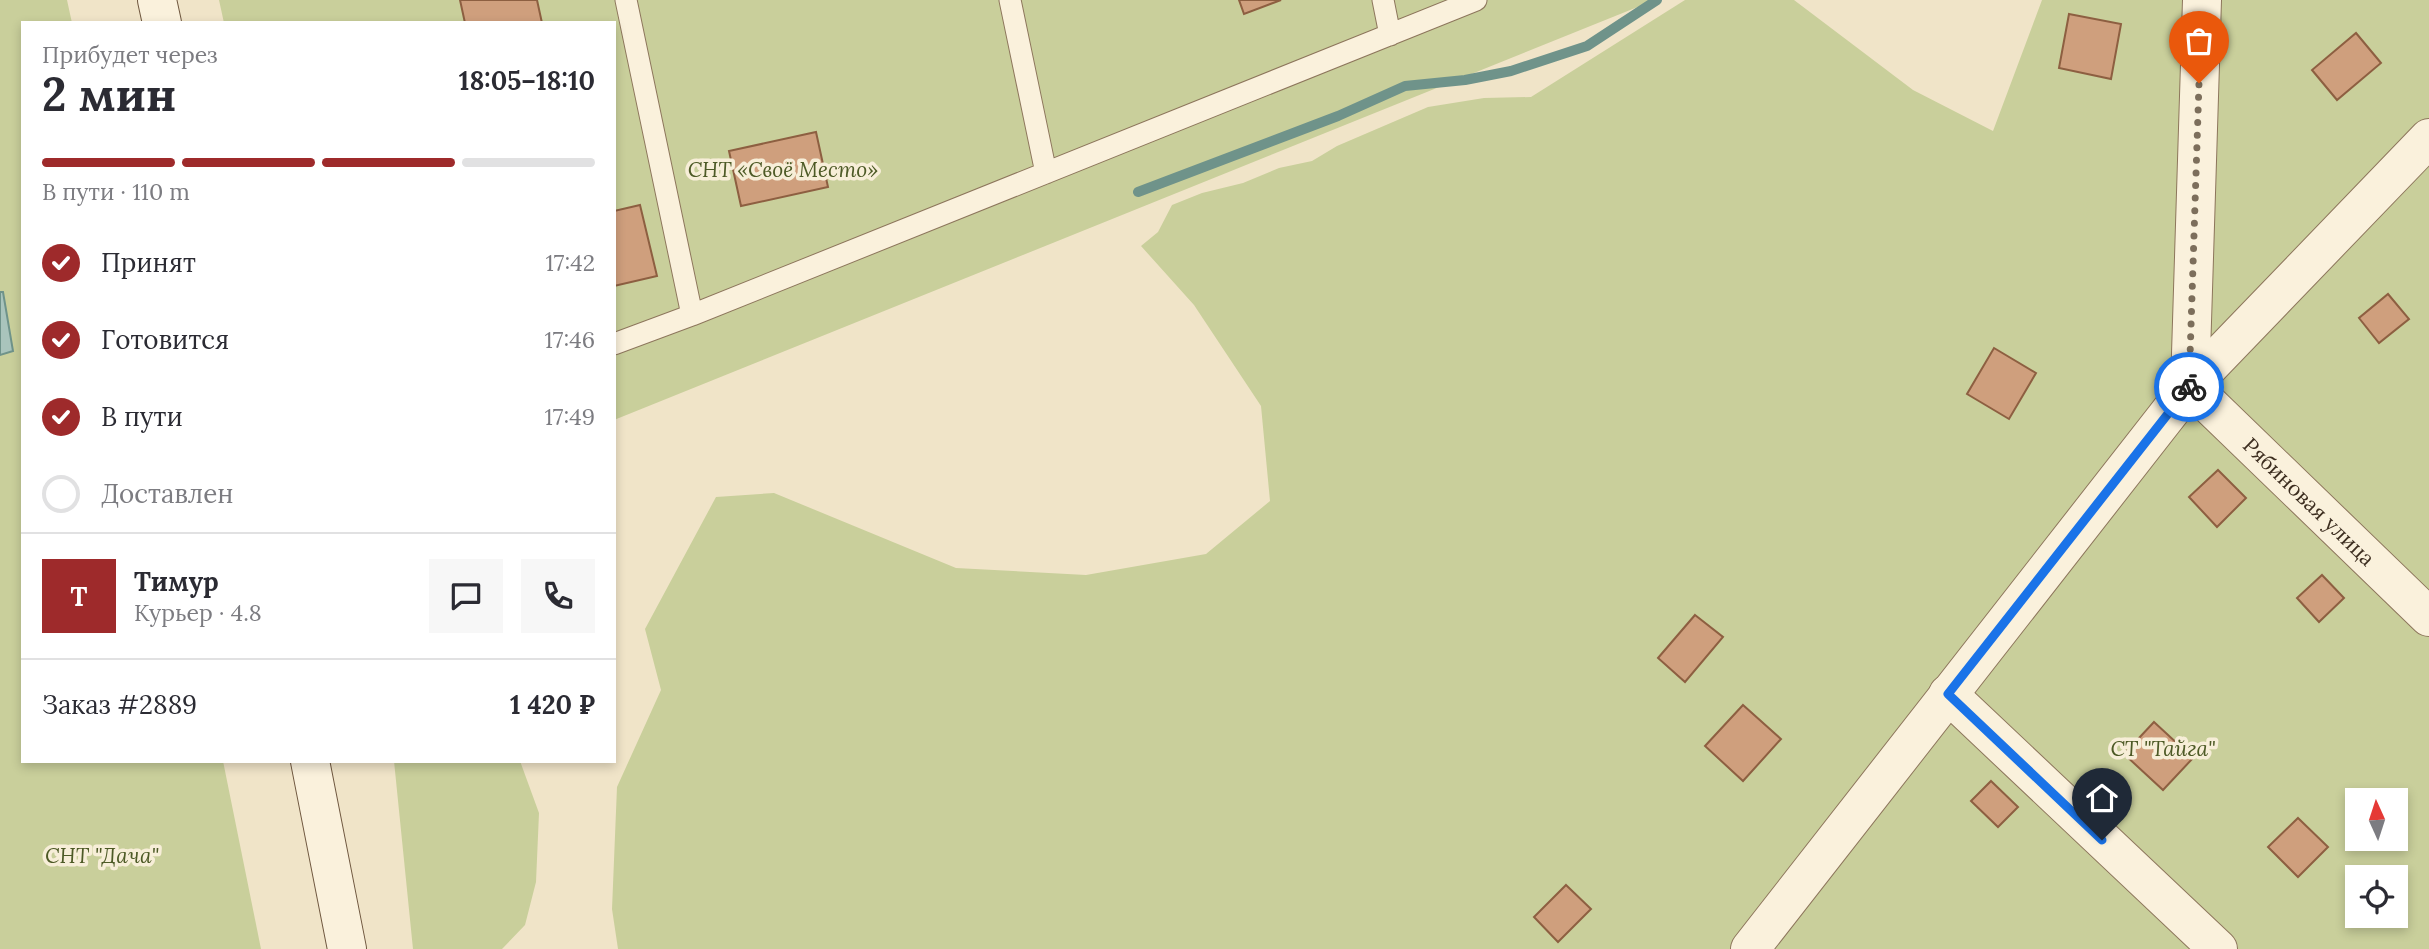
<!DOCTYPE html>
<html lang="ru">
<head>
<meta charset="utf-8">
<style>
	:root { --surface:#fff; --page:#f7f7f7; --text:#2b2b33; --muted:#7c7c81; --line:#e1e1e2; --accent:#9e2a2b }
	body { margin:0; font-family:Lora,serif; background:var(--page); color:var(--text); height:100vh; display:flex; flex-direction:column; font-size:26px; white-space:nowrap }
	* { box-sizing:border-box; margin:0 }
	p { font-size:23px; color:var(--muted) }
	.icon { flex:none; width:38px; height:38px; fill:none; stroke:currentColor; stroke-width:2; stroke-linecap:round; stroke-linejoin:round }
	.map { position:relative; flex:1; overflow:hidden }
	.panel { position:absolute; left:21px; top:21px; width:595px; height:742px; display:flex; flex-direction:column; background:var(--surface); border-radius:0px; box-shadow:0 4px 10px #0003 }
	.panel>* { flex:none }
	.needle { width:46px; rotate:357deg }
	.fabs { position:absolute; left:2345px; top:788px; display:grid; gap:14px }
	.fabs a { display:grid; place-items:center; width:63px; height:63px; border-radius:0px; background:var(--surface); box-shadow:0 4px 10px #0003; font-size:35px }
	.pin { position:absolute; display:grid; place-items:center; width:60px; height:60px; color:#fff; margin:-72px -30px; border-radius:50% 50% 50% 0; rotate:-45deg; box-shadow:0 0 7px #0007 }
	.pin .icon { rotate:45deg }
	.courier { position:absolute; display:grid; place-items:center; width:70px; height:70px; margin:-35px; border:5px solid #1a73e8; border-radius:50%; background:#fff; color:#222; box-shadow:0 2px 9px #0007 }
	.summary em { font-style:normal; font-weight:700 }
	.summary div { display:flex; flex-direction:column-reverse }
	.summary { display:flex; align-items:center; justify-content:space-between; height:119px; padding:0 21px }
	h1 { font-size:46px; font-weight:700; line-height:52px }
	.bar { display:grid; grid-template-columns:repeat(4,1fr); gap:10px 7px; align-content:center; height:84px; padding:0 21px }
	.bar i { height:9px; border-radius:5px; background:var(--line) }
	.bar .selected { background:var(--accent) }
	.bar p { grid-column:span 4 }
	.line { display:flex; align-items:center; gap:18px; padding:0 21px; border-top:2px solid var(--line) }
	.line div { flex:1 }
	.round { display:grid; place-items:center; flex:none; width:74px; height:74px; border-radius:0px; background:var(--page) }
	ol { padding:0 21px; list-style:none }
	li { display:flex; align-items:center; gap:21px; height:77px }
	li p { margin-inline-start:auto }
	li .icon { padding:7px; border-radius:50%; background:var(--accent); color:#fff; stroke-width:4 }
	li:last-child { color:var(--muted) }
	li i { width:38px; height:38px; border:4px solid var(--line); border-radius:50% }
	.map>svg:first-child { display:block }
</style>
</head>
<body>
<div class="map">
<svg width="2429" height="949" viewBox="0 0 2429 949">
	<rect width="100%" height="100%" fill="#f0e4c8"/>
	<path fill="#c9cf9b" fill-rule="evenodd" d="M 0,0 L 67,0 L 72,23 L 23,23 L 23,761 L 223,761 L 261,949 L 0,949 Z
		M 219,0 L 1655,0 L 614,420 L 614,23 L 224,23 Z
		M 1685,0 L 1794,0 L 1913,90 L 1993,131 L 2042,0 L 2429,0 L 2429,949 L 618,949 L 612,909 L 617,787 L 661,690 L 645,629 L 716,497 L 774,493 L 956,568 L 1086,575 L 1206,554 L 1270,501 L 1261,406 L 1194,305 L 1141,246 L 1158,232 L 1172,205 L 1202,193 L 1243,183 L 1279,168 L 1312,161 L 1337,146 L 1428,107 L 1484,98 L 1531,97 ZM 2357,800 L 2396,800 L 2396,838 L 2357,838 ZM 2357,877 L 2396,877 L 2396,915 L 2357,915 Z
		M 394,761 L 520,761 L 539,813 L 536,882 L 525,925 L 502,949 L 413,949 Z"/>
	<path fill="#a9c4bc" stroke="#6f938a" stroke-width="2" d="M 0,292 L 3,292 L 13,351 L 0,355 Z"/>
	<g fill="none" stroke-linecap="round" stroke-linejoin="round">
		<path stroke="#6f938a" stroke-width="10" d="M 1138,192 L 1338,116 L 1405,86 L 1465,80 L 1511,71 L 1587,46 L 1657,0"/>
	</g>
	<path fill="#cf9f7d" stroke="#8d5f41" stroke-width="2" d="M 460,0 L 537,0 L 542,23 L 465,23 Z
		M 1239,0 L 1281,0 L 1244,14 Z
		M 2069,14 L 2121,24 L 2111,79 L 2059,68 Z
		M 2356,33 L 2381,63 L 2337,100 L 2312,70 Z
		M 816,132 L 828,187 L 741,206 L 729,151 Z
		M 640,205 L 657,276 L 614,286 L 614,211 Z
		M 2388,294 L 2409,319 L 2379,343 L 2359,318 Z
		M 1994,348 L 2036,373 L 2009,419 L 1967,394 Z
		M 2218,470 L 2246,498 L 2217,527 L 2189,497 Z
		M 2322,575 L 2344,598 L 2319,622 L 2297,598 Z
		M 1695,615 L 1723,637 L 1685,682 L 1658,658 Z
		M 1743,705 L 1781,739 L 1743,781 L 1705,746 Z
		M 2154,722 L 2193,758 L 2163,790 L 2124,754 Z
		M 1991,781 L 2018,807 L 1998,827 L 1971,801 Z
		M 2298,818 L 2328,847 L 2298,877 L 2268,847 Z
		M 1566,885 L 1591,909 L 1558,942 L 1534,917 Z"/>
	<g fill="none" stroke-linecap="round" stroke-linejoin="round">
		<defs>
			<path id="service" d="M 626,0 L 692,315
				M 1010,0 L 1046,173
				M 1383,0 L 1390,35
				M 614,344 L 692,315 L 1476,0"/>
			<g id="minor">
				<path d="M 2190,386 L 2202,0"/>
				<path id="s1" d="M 2190,386 L 2429,617"/>
				<path d="M 1948,694 L 2218,949"/>
				<path d="M 1750,949 L 2190,386 L 2429,138"/>
			</g>
			<path id="secondary" d="M 157,0 L 162,23
				M 310,761 L 347,949"/>
		</defs>
		<use href="#service" stroke="#8d765c" stroke-width="23"/>
		<use href="#minor" stroke="#8d765c" stroke-width="40"/>
		<use href="#secondary" stroke="#6f573f" stroke-width="40"/>
		<use href="#service" stroke="#faf1dc" stroke-width="21"/>
		<use href="#minor" stroke="#faf1dc" stroke-width="38"/>
		<use href="#secondary" stroke="#faf1dc" stroke-width="38"/>
	</g>
	<g fill="none" stroke-linecap="round" stroke-linejoin="round">
		<path stroke="#7c6e5b" stroke-width="7" stroke-dasharray="0 12.6" d="M 2189,387 L 2199,83"/>
		<path stroke="#1a73e8" stroke-width="9" d="M 2102,840 L 1948,694 L 2189,387"/>
	</g>
	<g text-anchor="middle" dominant-baseline="central" stroke-width="7" stroke-linejoin="round" paint-order="stroke">
		<g font-size="21" font-style="italic" fill="#4d5a26" stroke="#f7eed8">
			<text x="783" y="169">СНТ «Своё Место»</text>
			<text x="2163" y="748">СТ "Тайга"</text>
			<text x="102" y="855">СНТ "Дача"</text>
		</g>
		<g font-size="21" fill="#3d2e20" stroke="#f7eed8">
			<text stroke="none"><textPath href="#s1" startOffset="166">Рябиновая улица</textPath></text>
		</g>
	</g>
</svg>
<div class="fabs">
<a><svg class="needle" viewBox="-14 -14 28 28"><path d="M0-13l5 13h-10z" fill="#e53935"/><path d="M0 13l5-13h-10z" fill="#7c7c81"/></svg></a>
<a><svg class="icon" aria-label="locate" viewBox="0 0 24 24"><circle cx="12" cy="12" r="6"/><path d="M12 2v4M12 18v4M2 12h4M18 12h4"/></svg></a>
</div>
<div class="pin" style="left:2199px;top:83px;background:#ea580c"><svg class="icon" aria-label="bag" viewBox="0 0 24 24"><path d="M5 8h14l-1 12H6zM9 8a3 3 0 0 1 6 0"/></svg></div>
<div class="pin" style="left:2102px;top:840px;background:#1f2937"><svg class="icon" aria-label="home" viewBox="0 0 24 24"><path d="M3 11l9-7 9 7M6 9v11h12V9"/></svg></div>
<div class="courier" style="left:2189px;top:387px"><svg class="icon" aria-label="bike" viewBox="0 0 24 24"><circle cx="6" cy="16" r="4"/><circle cx="18" cy="16" r="4"/><path d="M6 16l4-8h5l3 8M10 8l3 8H6M13 5h3"/></svg></div>
<section class="panel">
<div class="summary"><div><h1>2 мин</h1><p>Прибудет через</p></div><em>18:05–18:10</em></div>
<div class="bar"><i class="selected"></i><i class="selected"></i><i class="selected"></i><i></i><p>В пути · 110 m</p></div>
<ol>
<li><svg class="icon" aria-label="check" viewBox="0 0 24 24"><path d="M5 12l5 5 9-10"/></svg>Принят<p>17:42</p></li>
<li><svg class="icon" aria-label="check" viewBox="0 0 24 24"><path d="M5 12l5 5 9-10"/></svg>Готовится<p>17:46</p></li>
<li><svg class="icon" aria-label="check" viewBox="0 0 24 24"><path d="M5 12l5 5 9-10"/></svg>В пути<p>17:49</p></li>
<li><i></i>Доставлен</li>
</ol>
<div class="line" style="height:126px"><b class="round" style="background:var(--accent);color:#fff">Т</b><div><b>Тимур</b><p>Курьер · 4.8</p></div><a class="round"><svg class="icon" aria-label="chat" viewBox="0 0 24 24"><path d="M4 5h16v11H9l-5 4z"/></svg></a><a class="round"><svg class="icon" aria-label="phone" viewBox="0 0 24 24"><path d="M5 4h4l2 5-3 2q2 4 5 5l2-3 5 2v4C11 20 4 13 5 4z"/></svg></a></div>
<div class="line" style="height:91px"><div>Заказ #2889</div><b>1 420 ₽</b></div>
</section>
</div>
</body>
</html>
